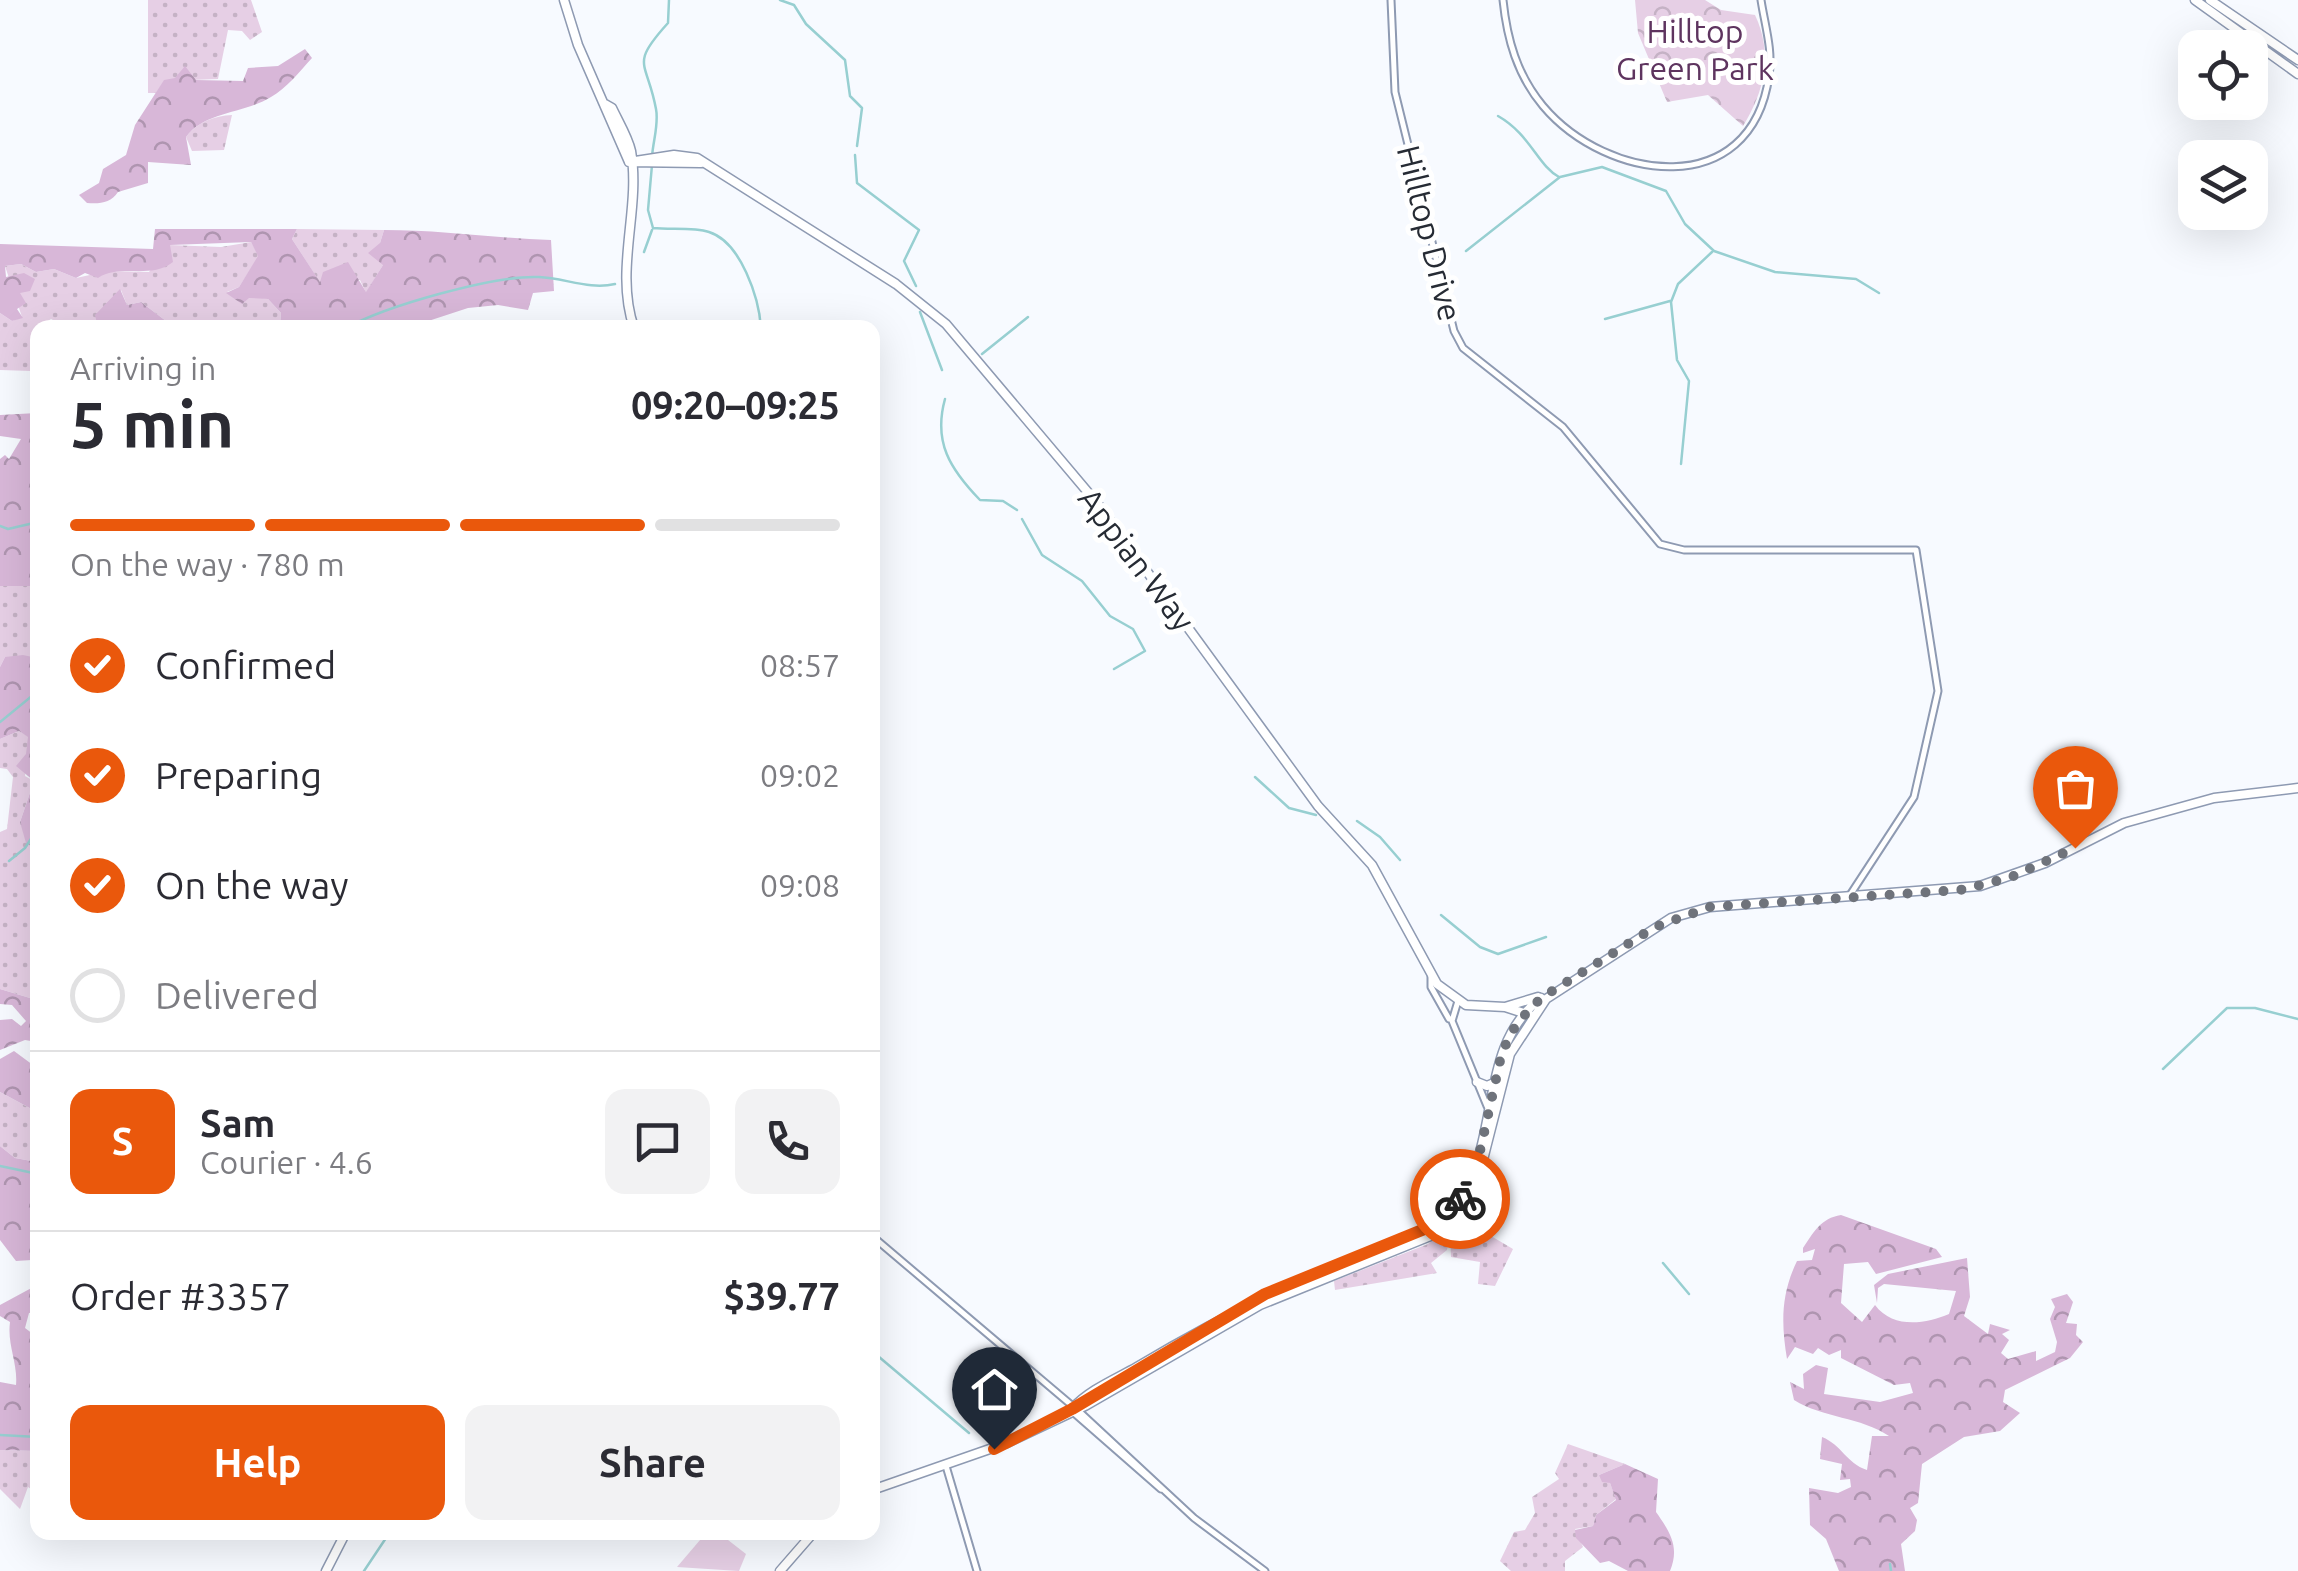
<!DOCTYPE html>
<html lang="en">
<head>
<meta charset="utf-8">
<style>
	:root { --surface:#fff; --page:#f2f2f3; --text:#2b2b33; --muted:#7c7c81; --line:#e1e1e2; --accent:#ea580c }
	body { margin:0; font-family:Ubuntu,sans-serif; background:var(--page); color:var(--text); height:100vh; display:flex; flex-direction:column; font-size:38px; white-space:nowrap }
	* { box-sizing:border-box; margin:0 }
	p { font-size:32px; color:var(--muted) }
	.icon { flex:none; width:55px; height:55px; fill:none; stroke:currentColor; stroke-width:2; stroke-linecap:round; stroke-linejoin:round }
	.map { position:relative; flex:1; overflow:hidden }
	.sheet { position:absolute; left:30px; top:320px; width:850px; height:1220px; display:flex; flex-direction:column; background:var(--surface); border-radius:20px; box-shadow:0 10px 40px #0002 }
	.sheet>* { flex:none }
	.buttons { position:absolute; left:2178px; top:30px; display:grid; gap:20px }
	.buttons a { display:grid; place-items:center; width:90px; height:90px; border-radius:20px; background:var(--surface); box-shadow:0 10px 40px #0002; font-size:50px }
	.pin { position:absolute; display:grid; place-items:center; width:85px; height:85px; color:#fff; margin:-102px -42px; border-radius:50% 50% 50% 0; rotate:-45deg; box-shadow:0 0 10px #0007 }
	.pin .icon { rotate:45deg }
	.courier { position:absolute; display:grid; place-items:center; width:100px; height:100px; margin:-50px; border:8px solid #ea580c; border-radius:50%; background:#fff; color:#222; box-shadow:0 2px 12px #0007 }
	.head em { font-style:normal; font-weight:700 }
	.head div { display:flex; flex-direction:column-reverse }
	.head { display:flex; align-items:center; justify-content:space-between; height:170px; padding:0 40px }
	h1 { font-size:65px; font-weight:700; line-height:75px }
	.bar { display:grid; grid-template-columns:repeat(4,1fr); gap:15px 10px; align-content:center; height:120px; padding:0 40px }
	.bar i { height:12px; border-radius:8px; background:var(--line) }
	.bar .active { background:var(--accent) }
	.bar p { grid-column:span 4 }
	.line { display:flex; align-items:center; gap:25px; padding:0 40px; border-top:2px solid var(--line) }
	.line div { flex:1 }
	.round { display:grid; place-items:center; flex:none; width:105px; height:105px; border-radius:20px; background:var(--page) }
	ol { padding:0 40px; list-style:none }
	li { display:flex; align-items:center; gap:30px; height:110px }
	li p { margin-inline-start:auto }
	li .icon { padding:10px; border-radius:50%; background:var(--accent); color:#fff; stroke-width:4 }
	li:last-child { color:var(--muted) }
	li i { width:55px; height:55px; border:5px solid var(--line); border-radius:50% }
	.primary-button { display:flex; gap:20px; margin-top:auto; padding:20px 40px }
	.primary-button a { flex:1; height:115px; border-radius:20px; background:var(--accent); color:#fff; font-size:40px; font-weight:700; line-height:115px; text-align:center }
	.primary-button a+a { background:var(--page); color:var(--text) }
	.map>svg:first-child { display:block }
</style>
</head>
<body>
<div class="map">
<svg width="2298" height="1571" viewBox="0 0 2298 1571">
	<defs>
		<pattern id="grass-dots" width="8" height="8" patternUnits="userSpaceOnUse" patternTransform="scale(2.5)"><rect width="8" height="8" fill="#e6cfe5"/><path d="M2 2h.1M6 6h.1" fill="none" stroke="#c5b2c5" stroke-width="1.8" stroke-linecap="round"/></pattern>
		<pattern id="forest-crowns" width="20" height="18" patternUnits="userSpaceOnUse" patternTransform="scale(2.5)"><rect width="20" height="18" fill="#d8b7d8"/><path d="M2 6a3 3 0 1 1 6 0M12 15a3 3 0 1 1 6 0" fill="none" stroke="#af95b0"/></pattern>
		<pattern id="park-crowns" width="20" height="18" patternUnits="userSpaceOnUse" patternTransform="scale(2.5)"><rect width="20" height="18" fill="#e6cfe5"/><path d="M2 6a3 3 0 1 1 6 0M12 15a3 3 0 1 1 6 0" fill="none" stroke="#c5b2c5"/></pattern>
	</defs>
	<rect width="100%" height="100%" fill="#f7faff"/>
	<path fill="url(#grass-dots)" d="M 148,0 L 251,0 L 262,32 L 250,40 L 242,31 L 228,30 L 218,79 L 164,81 L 156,93 L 148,93 Z
		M 232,115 L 224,150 L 192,151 L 186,137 C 197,122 214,116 232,115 Z
		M 297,229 L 384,230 L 380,243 L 383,265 L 366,293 L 360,280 L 321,284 L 292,239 Z
		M 251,242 L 259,256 L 239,287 L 227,292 L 268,299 L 281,313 L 280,325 L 170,324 L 141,302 L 127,305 L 121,290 L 98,327 L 66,327 L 51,319 L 38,328 L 31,371 L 0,370 L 0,313 L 12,321 L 22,317 L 5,266 L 21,264 L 36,272 L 54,269 L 76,278 L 108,271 L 149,272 L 169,245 L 221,247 Z
		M 0,586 L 37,586 L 37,658 L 5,657 L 0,667 Z
		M 19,731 L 29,737 L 25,776 L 34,781 L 20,822 L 37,848 L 37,1005 L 32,1013 L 30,998 L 0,989 L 0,832 L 7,829 L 13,777 L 7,769 L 0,768 L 0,739 Z
		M 0,1092 L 37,1112 L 37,1162 L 15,1158 L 0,1146 Z
		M 1471,1210 L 1491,1236 L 1513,1249 L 1495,1286 L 1478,1284 L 1480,1262 L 1451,1257 L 1450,1233 L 1447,1250 L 1431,1263 L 1437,1273 L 1335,1290 L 1334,1281 L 1428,1244 Z
		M 1568,1444 L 1625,1464 L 1599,1475 L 1610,1483 L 1616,1499 L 1596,1515 L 1593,1526 L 1575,1529 L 1583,1547 L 1565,1561 L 1565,1571 L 1511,1571 L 1500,1561 L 1514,1532 L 1525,1530 L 1535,1513 L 1532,1497 L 1559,1479 L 1555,1473 Z
		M 0,1450 L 37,1451 L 37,1493 L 28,1487 L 20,1509 L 0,1489 Z"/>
	<path fill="url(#forest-crowns)" d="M 305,49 L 312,58 C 300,71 286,89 271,97 C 243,114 205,111 186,137 L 191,165 L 148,162 L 148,183 L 118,192 C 111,203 100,204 87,203 L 79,195 L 99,183 L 103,169 L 126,155 L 135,125 L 164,80 L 175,78 L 185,66 L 196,80 L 243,81 L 248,68 L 278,66 Z
		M 155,229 L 297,229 L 292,239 L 320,282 L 323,272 L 348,262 L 366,292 L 383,265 L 368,253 L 380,243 L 384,230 C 441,230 494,238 551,240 L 554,291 L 533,293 L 528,310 L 498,305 L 468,308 L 410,327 L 254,327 L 280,325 L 281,313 L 268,299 L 249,298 L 242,304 L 226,293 L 239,287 L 258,256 L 251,242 L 170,245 L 173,262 C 150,280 121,263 98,278 L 85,273 L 76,278 L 54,269 L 36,272 L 21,264 L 5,266 L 6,277 L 24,273 L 35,279 L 30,291 L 20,293 L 26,303 L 17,309 L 23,318 L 12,321 L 0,313 L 0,244 L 153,249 Z
		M 120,289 L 127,305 L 141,302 L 170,324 L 208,327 L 98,327 L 95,315 Z
		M 37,413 L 37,484 L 33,495 L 37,496 L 37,586 L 0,586 L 0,459 L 5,455 L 9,459 L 21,439 L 0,436 L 0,415 Z
		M 23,655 L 37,658 L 36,849 L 26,843 L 20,822 L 34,781 L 16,766 L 26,754 L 28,737 L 19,731 L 0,739 L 0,667 L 5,657 Z
		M 0,989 L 30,998 L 32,1011 L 37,1005 L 37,1042 L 25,1040 L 0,1050 L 0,1020 L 12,1019 L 21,1026 L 26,1021 L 12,1005 L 0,1004 Z
		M 14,1051 L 37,1068 L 37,1112 L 0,1092 L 0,1059 Z
		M 0,1146 L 15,1158 L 37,1162 L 32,1260 L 16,1261 L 0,1240 Z
		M 1841,1215 L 1936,1249 L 1942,1257 L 1876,1274 L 1868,1262 L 1844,1264 L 1841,1303 L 1862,1322 L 1875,1305 C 1893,1329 1925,1324 1949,1314 L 1956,1291 L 1884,1284 L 1878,1288 L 1877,1303 L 1874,1285 L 1888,1274 L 1967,1258 L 1970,1297 L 1964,1316 L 1988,1334 L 1990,1324 L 2010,1330 L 2002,1334 L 2009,1340 L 2001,1353 L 2008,1359 L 2036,1351 L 2036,1361 L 2055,1352 L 2057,1342 L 2050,1319 L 2055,1307 L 2051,1299 L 2067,1294 L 2073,1302 L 2066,1323 L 2077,1324 L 2076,1335 L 2083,1342 L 2070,1358 L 2005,1390 L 2003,1402 L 2020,1413 L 2000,1431 L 1964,1437 L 1922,1464 L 1918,1503 L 1910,1508 L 1917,1520 L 1915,1531 L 1901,1544 L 1905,1571 L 1839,1571 L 1826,1539 L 1810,1525 L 1809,1488 L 1838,1493 L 1851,1487 L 1850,1479 L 1840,1480 L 1842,1464 L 1820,1459 L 1822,1437 C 1842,1445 1846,1463 1867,1470 L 1872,1436 L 1889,1436 C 1861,1417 1823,1418 1794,1400 L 1790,1382 L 1804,1389 L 1803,1374 L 1816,1365 L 1828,1368 L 1824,1394 L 1880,1402 L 1913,1393 L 1910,1383 L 1894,1385 L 1841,1358 L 1841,1350 L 1829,1355 L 1818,1348 L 1813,1354 L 1795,1347 L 1787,1359 C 1781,1323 1781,1294 1797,1261 L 1812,1260 L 1815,1249 L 1803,1253 L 1803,1248 C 1813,1233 1821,1218 1841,1215 Z
		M 37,1285 L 37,1312 L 29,1313 L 25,1328 L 37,1337 L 37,1451 L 0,1450 L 0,1382 L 16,1385 C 18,1363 7,1345 10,1322 L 0,1316 L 0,1305 Z
		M 1625,1464 L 1658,1479 L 1656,1512 C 1670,1532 1680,1547 1670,1571 L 1628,1571 L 1609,1561 L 1600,1563 L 1576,1538 L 1575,1530 L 1593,1526 L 1596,1515 L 1616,1500 L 1610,1483 L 1602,1482 L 1599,1475 Z"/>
	<path fill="url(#park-crowns)" d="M 1635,0 L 1705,0 L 1721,10 L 1755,15 C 1773,53 1765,91 1743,126 L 1708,95 L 1667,102 L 1638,33 Z"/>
	<path fill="#e6cfe5" d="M 706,1533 L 719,1533 L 746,1554 L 739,1571 L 677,1567 Z"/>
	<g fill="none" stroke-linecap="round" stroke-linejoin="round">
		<path stroke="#97cfd1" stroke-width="2.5" d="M 780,0 L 794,5 L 806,24 L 845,60 L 850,96 L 862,108 L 857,146
			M 1498,116 C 1530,134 1538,166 1559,177
			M 855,155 L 857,183 L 919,230 L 904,261 L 916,286
			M 652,157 C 653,141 659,124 656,109 C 647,60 629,66 668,23 L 669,0
			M 652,165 L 648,210 L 653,228 C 670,230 693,227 709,232 C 741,242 759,298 761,328
			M 1466,251 L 1560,177 L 1602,167 L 1666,191 L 1685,224 L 1714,251 L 1775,272 L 1856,279 L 1879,293
			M 644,252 L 652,230
			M 920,312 L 942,370
			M 1605,319 L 1670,301
			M 346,328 C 386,306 494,275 539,277 C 565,278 589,290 615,284
			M 982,354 L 1028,317
			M 945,399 C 933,442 950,469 980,500 L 1003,501 L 1017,510
			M 1681,464 L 1689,381 L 1677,360 L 1671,302 L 1678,284 L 1712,252
			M 1022,519 L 1042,555 L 1082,581 L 1110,616 L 1133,629 L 1145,651 L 1114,669
			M 0,526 L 8,529 L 38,522
			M 0,722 L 38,691
			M 1255,777 L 1289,808 L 1316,815
			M 1357,821 L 1380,837 L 1400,860
			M 9,861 L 25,848 L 38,828
			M 1441,915 L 1480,947 L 1498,954 L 1546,937
			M 2163,1069 L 2227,1008 L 2255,1008 L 2298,1019
			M 0,1166 L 38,1174
			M 1663,1263 L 1689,1294
			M 872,1351 L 969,1433
			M 0,1435 L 38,1437
			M 1890,1564 L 1891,1571
			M 364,1571 L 390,1532"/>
		<defs>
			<path id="minor" d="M 1391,0 L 1395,92 L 1454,331 L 1463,348 L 1563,427 L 1660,544 L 1684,550 L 1916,550 L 1938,691 L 1914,797 L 1850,895
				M 1503,0 C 1507,39 1517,75 1543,106 C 1607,182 1751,202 1769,76 C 1773,50 1765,26 1761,0
				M 1431,977 L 1431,987 L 1449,1019
				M 1458,1001 L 1452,1021 L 1487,1106
				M 872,1236 L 1082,1414 L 1194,1518 L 1265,1571
				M 1073,1412 L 1161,1489
				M 946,1466 L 977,1571"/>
			<path id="major" d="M 564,0 L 578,45 L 629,162
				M 2195,0 L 2298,74
				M 2210,0 L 2298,60
				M 605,104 L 612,108 C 618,121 628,137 631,151 C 641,210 614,269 634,328
				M 629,162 L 674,155 L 697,158 L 896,284 L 946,324 L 1097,503 L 1318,806 L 1372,865 L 1437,984 L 1466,1005 L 1505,1007 L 1533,1016
				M 629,162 L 701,163
				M 1505,1007 L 1538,997
				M 1477,1082 L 1487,1086 L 1494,1083
				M 1073,1408 C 1089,1390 1116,1379 1137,1367 C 1204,1327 1269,1293 1341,1264 C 1374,1251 1419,1241 1445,1216 C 1507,1158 1471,1051 1541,998
				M 872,1490 L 1007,1443 L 1085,1406 L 1260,1305 L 1433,1235 L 1454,1218 L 1475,1191 L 1510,1054 L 1546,999 L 1671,918 L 1710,907 L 1980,886 L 2045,863 L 2124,823 L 2214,798 L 2298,788
				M 326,1571 L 346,1532
				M 780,1571 L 814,1532"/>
		</defs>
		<use href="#minor" stroke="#8e9ab2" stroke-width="9"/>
		<use href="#major" stroke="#8e9ab2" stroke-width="11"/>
		<use href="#minor" stroke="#fff" stroke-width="5"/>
		<use href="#major" stroke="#fff" stroke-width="8"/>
	</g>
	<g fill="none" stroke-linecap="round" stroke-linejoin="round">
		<path stroke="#6f737b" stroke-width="10" stroke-dasharray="0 18" d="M 1460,1199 L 1476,1169 L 1502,1052 L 1517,1023 L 1541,998 L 1655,927 L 1710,907 L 1960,890 L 2009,878 L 2075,848"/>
		<path stroke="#ea580c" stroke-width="12" d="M 994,1449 L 1072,1409 L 1265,1294 L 1427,1228 L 1460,1199"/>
	</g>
	<g text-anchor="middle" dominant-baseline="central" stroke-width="10" stroke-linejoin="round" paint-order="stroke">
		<g font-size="32" fill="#5e345f" stroke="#fff">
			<text x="1695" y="31">Hilltop<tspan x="1695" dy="37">Green Park</tspan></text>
		</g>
		<g font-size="32" fill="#262b34" stroke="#fff">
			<text transform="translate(1430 233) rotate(76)">Hilltop Drive</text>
			<text transform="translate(1137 559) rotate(53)">Appian Way</text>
		</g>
	</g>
</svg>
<div class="buttons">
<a><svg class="icon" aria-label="locate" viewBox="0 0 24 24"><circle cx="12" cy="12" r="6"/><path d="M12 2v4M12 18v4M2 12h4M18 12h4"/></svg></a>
<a><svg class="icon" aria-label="layers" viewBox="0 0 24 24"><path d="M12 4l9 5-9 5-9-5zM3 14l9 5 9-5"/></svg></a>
</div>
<div class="pin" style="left:2075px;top:848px;background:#ea580c"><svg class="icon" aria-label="bag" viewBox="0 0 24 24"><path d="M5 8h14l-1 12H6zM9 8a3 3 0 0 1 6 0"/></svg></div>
<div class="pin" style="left:994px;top:1449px;background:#1f2937"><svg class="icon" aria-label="home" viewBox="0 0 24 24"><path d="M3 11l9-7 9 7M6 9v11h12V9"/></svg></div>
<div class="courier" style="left:1460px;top:1199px"><svg class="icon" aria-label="bike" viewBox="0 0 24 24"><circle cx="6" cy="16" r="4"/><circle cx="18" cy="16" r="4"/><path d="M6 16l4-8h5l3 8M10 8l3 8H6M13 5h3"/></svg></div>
<section class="sheet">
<div class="head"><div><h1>5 min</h1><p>Arriving in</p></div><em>09:20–09:25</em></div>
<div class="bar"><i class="active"></i><i class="active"></i><i class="active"></i><i></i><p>On the way · 780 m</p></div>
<ol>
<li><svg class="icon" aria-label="check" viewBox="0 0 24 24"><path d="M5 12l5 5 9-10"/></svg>Confirmed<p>08:57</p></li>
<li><svg class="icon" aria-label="check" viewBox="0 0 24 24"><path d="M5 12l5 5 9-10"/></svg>Preparing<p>09:02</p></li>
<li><svg class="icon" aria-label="check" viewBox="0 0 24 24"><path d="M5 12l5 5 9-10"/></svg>On the way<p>09:08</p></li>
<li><i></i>Delivered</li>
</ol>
<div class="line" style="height:180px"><b class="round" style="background:var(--accent);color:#fff">S</b><div><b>Sam</b><p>Courier · 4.6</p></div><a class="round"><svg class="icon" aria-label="chat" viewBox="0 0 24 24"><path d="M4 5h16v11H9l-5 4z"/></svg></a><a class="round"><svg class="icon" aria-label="phone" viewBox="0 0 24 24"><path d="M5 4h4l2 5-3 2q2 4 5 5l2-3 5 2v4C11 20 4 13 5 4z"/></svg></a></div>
<div class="line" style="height:130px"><div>Order #3357</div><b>$39.77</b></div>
<div class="primary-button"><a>Help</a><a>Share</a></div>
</section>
</div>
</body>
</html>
